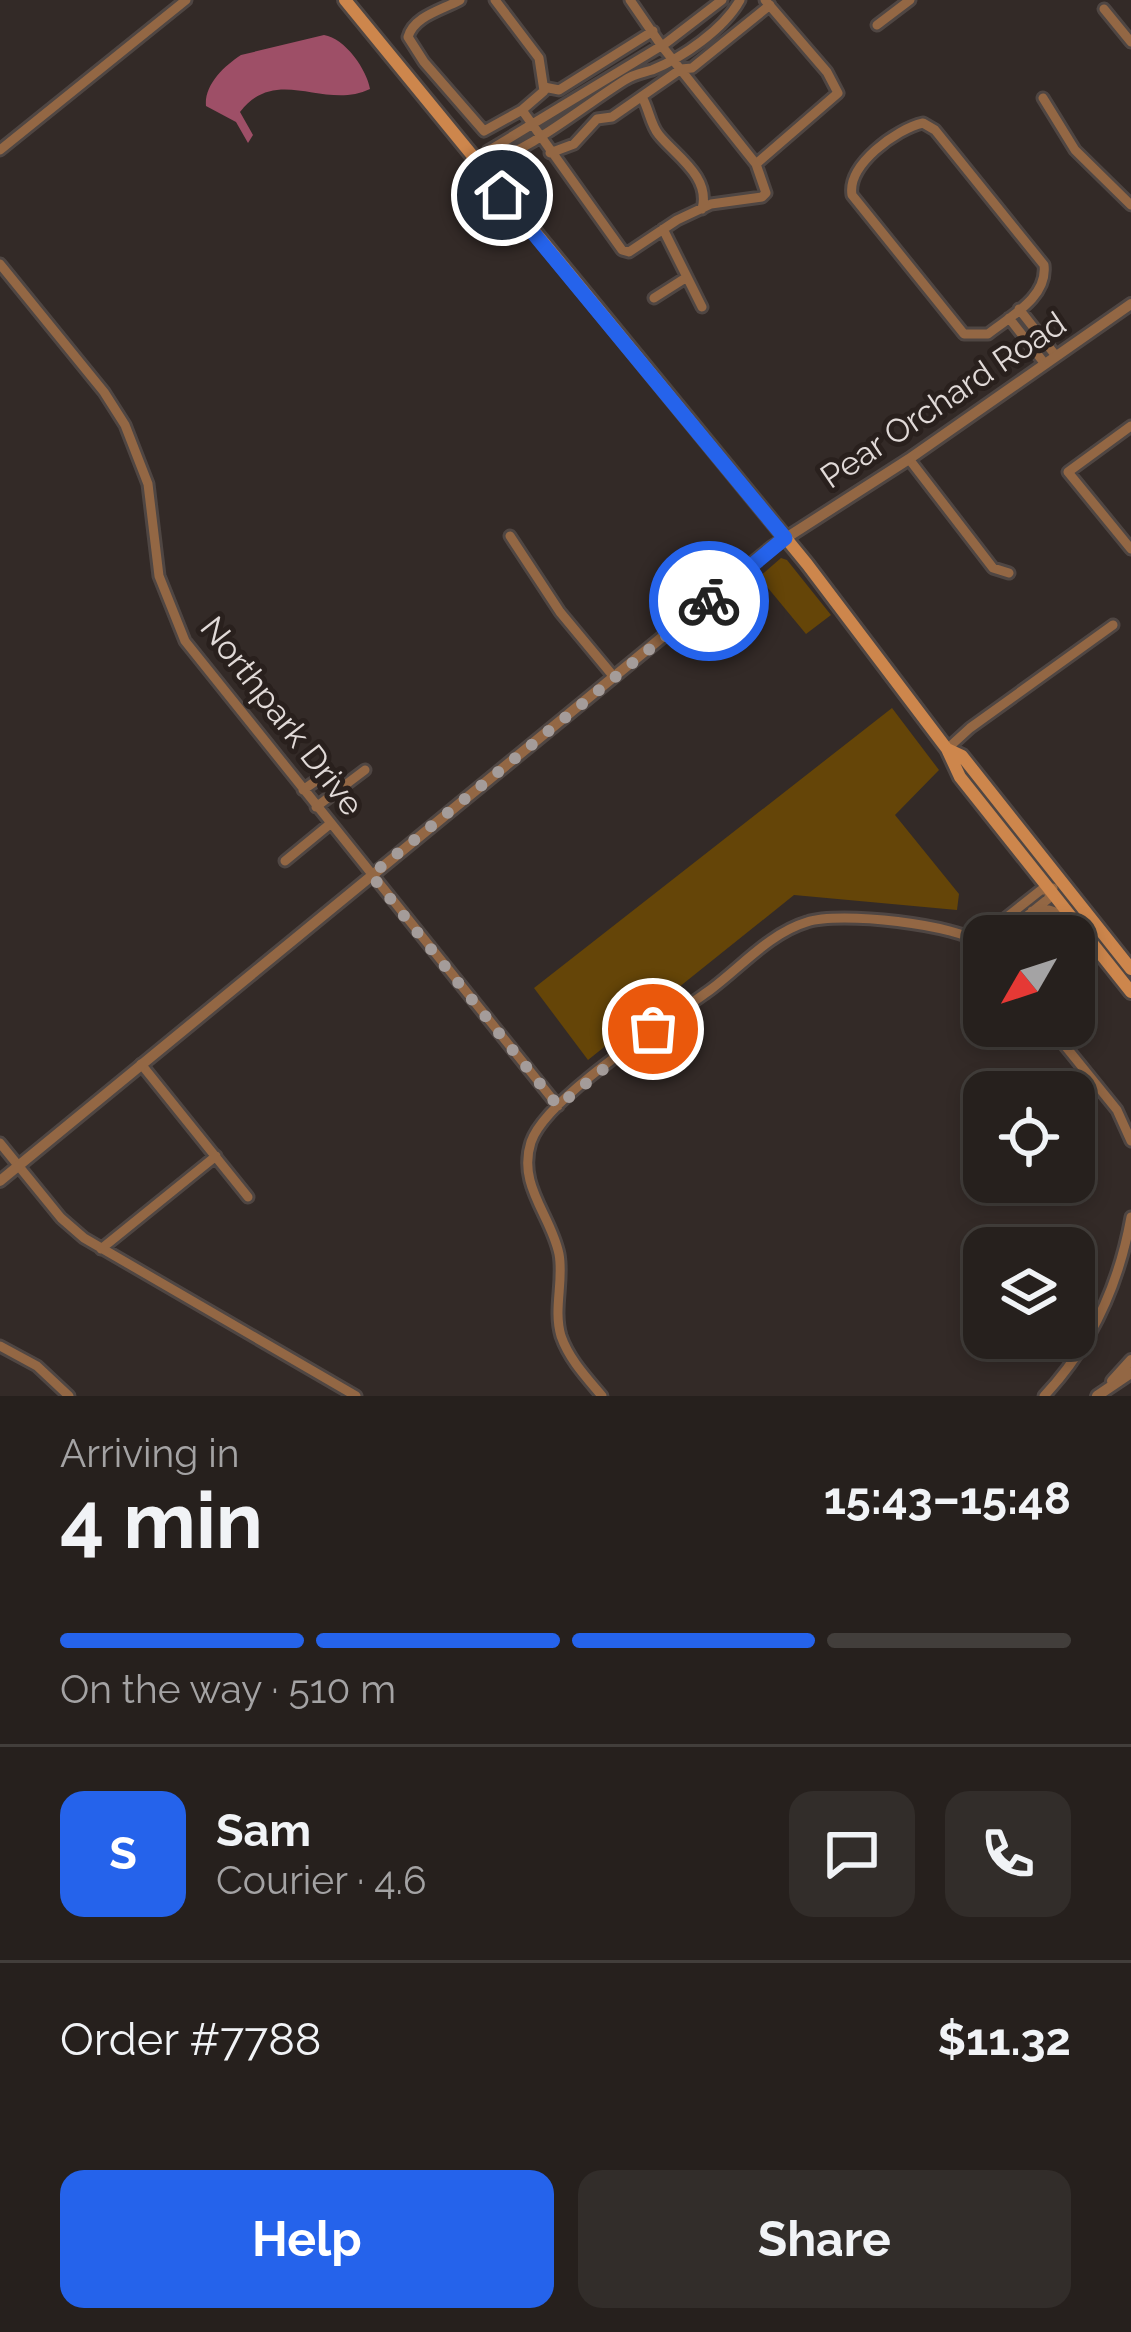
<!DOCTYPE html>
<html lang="en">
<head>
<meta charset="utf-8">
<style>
	:root { --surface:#26201d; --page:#322d2a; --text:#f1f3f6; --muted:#a4a3a4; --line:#423e3b; --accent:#2563eb }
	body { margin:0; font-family:Raleway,sans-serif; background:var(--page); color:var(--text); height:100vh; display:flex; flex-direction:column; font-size:45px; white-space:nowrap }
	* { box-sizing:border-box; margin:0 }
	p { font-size:39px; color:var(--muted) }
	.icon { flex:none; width:66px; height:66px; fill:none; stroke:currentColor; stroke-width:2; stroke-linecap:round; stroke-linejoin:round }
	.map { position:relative; height:1396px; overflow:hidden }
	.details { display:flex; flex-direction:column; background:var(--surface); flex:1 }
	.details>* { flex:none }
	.needle { width:78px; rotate:231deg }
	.controls { position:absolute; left:963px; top:915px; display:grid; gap:24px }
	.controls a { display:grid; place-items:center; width:132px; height:132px; border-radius:24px; background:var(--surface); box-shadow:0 6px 18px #0003,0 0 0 3px var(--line); font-size:60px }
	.pin { position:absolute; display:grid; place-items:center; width:102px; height:102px; color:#fff; margin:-51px; border:6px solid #fff; border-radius:50%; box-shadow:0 3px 12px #0007 }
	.courier { position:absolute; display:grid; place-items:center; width:120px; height:120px; margin:-60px; border:9px solid #2563eb; border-radius:50%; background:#fff; color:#222; box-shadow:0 3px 15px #0007 }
	.overview em { font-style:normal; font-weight:700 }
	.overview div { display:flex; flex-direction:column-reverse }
	.overview { display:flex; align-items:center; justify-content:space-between; height:204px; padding:0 60px }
	h1 { font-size:78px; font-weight:700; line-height:90px }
	.bar { display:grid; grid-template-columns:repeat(4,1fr); gap:18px 12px; align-content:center; height:144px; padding:0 60px }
	.bar i { height:15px; border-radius:9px; background:var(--line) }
	.bar .current { background:var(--accent) }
	.bar p { grid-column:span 4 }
	.line { display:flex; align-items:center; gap:30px; padding:0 60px; border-top:3px solid var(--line) }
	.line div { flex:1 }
	.round { display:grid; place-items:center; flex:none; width:126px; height:126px; border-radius:24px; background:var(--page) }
	.action { display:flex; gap:24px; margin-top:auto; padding:24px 60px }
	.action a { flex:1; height:138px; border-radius:24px; background:var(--accent); color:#fff; font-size:48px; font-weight:700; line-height:138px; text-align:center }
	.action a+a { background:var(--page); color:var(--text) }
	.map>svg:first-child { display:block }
</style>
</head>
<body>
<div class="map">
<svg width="1131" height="1396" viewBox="0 0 1131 1396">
	<rect width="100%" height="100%" fill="#332a27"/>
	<path fill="#654508" d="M 781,558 L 787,560 L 831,615 L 806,634 L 759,577 Z
		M 892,708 L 939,770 L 895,815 L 959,894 L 957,910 L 794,895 L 588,1060 L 534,988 Z"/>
	<path fill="#9e4f67" d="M 324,35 C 345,38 367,70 370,89 C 324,111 277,64 240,112 L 253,135 L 248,143 L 236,122 L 206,106 C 204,85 224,66 241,55 Z"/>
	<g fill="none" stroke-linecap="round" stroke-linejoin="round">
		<defs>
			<path id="minor" d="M 460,0 C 442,10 414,16 408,37 L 424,62 L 484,131 L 522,110 L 544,91 L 539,58 L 495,0
				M 630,0 L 661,45 L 756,164
				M 1104,9 L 1131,42
				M 877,25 L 910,0
				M 544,87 L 559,90 L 653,31
				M 1043,98 L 1075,150 L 1131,205
				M 643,99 C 649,110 651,126 659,135 C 676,156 711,177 702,209
				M 522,110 L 622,250 L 629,252 L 677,220 L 711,204 L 762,197 L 766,193 L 756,164 L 838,93 L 827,72 L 765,0
				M 923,123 L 935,130 L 1044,265 C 1048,297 1011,316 988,334 L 964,334 L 852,195 C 847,165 896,129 923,123 Z
				M 0,150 L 186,0
				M 550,153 L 574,144 L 597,119 L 612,117 L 681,69 L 692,68 L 770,5
				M 479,166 C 531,151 580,108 625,80 C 634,74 642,73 652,70 C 682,58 724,29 740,0
				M 479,166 L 488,151 L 666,43 L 722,0
				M 663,229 L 702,307
				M 0,264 L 104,392 L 125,425 L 148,484 L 159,576 L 185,641 L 558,1106
				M 654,298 L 687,277
				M 1019,309 L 1056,356
				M 1009,318 L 1045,364
				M 1131,426 L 1068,472 L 1131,549
				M 909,459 L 993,568 L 1009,573
				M 510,536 L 560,612 L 614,677
				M 947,749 L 970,728 L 1113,625
				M 303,790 L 320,778 L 335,790
				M 316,807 L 365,770
				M 285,861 L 330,824
				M 1032,911 L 1049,910 L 1068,916
				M 1002,936 L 1048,899 L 1053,888
				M 978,940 L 1041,890 L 1050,890
				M 1049,1026 L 1117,1110 L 1131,1141
				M 141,1064 L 248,1197
				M 0,1143 L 61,1218 L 84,1238 L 356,1396
				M 101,1249 L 216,1156
				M 0,1346 L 37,1366 L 69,1396
				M 602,1396 C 586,1377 569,1359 561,1336 C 553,1309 564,1281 559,1254 C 551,1215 517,1185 531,1142 C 546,1097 669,1020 710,990 C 741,967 770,933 807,922 C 839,911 958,924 984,945
				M 1044,1396 C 1091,1346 1119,1284 1131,1217"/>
			<path id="tertiary" d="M 0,1181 L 772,547 L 909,459 L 1131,304
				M 1112,1381 L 1131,1360
				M 1097,1396 L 1131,1373"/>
			<path id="secondary" d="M 345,0 L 807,564 L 947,749 L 960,777 L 1131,992
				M 947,749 L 962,756 L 1131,969"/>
		</defs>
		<use href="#minor" stroke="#4f4643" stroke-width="15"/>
		<use href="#tertiary" stroke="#4f4643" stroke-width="16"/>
		<use href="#secondary" stroke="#4f4643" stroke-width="18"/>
		<use href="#minor" stroke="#936744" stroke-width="9"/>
		<use href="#tertiary" stroke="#936744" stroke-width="10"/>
		<use href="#secondary" stroke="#cd864c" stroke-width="12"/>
	</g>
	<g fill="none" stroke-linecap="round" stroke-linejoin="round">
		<path stroke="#a49c9a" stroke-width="12" stroke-dasharray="0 21.6" d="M 653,1029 L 558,1106 L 371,875 L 709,601"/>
		<path stroke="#2563eb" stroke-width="15" d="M 502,195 L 785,538 L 709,601"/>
	</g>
	<g text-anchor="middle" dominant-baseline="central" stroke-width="10" stroke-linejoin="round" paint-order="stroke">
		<g font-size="33" fill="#e1dad8" stroke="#29201d">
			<text transform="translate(943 400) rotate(-34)">Pear Orchard Road</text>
			<text transform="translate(282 716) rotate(52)">Northpark Drive</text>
		</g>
	</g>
</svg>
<div class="controls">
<a><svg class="needle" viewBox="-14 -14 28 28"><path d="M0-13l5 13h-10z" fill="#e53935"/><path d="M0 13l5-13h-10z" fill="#a4a3a4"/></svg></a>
<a><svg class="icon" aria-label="locate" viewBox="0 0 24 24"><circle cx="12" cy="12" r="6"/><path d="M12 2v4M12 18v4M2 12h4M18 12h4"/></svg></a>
<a><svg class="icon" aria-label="layers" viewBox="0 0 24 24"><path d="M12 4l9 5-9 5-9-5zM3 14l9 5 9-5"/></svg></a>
</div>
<div class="pin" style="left:653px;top:1029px;background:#ea580c"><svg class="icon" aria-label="bag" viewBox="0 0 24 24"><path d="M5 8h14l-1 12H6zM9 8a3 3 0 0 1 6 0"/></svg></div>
<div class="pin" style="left:502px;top:195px;background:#1f2937"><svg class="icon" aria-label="home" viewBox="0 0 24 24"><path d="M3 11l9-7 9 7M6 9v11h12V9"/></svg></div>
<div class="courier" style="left:709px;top:601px"><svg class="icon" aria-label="bike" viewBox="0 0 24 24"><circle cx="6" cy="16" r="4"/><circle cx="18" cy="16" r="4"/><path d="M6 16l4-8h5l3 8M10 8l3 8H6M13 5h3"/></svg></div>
</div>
<section class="details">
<div class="overview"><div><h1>4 min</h1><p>Arriving in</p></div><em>15:43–15:48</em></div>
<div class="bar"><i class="current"></i><i class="current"></i><i class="current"></i><i></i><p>On the way · 510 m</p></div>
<div class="line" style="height:216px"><b class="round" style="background:var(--accent);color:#fff">S</b><div><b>Sam</b><p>Courier · 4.6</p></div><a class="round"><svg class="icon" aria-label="chat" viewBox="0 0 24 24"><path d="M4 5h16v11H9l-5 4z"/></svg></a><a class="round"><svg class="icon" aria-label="phone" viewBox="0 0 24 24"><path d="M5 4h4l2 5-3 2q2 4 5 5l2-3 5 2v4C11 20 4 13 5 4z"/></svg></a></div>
<div class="line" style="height:156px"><div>Order #7788</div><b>$11.32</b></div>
<div class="action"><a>Help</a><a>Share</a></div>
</section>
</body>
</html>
